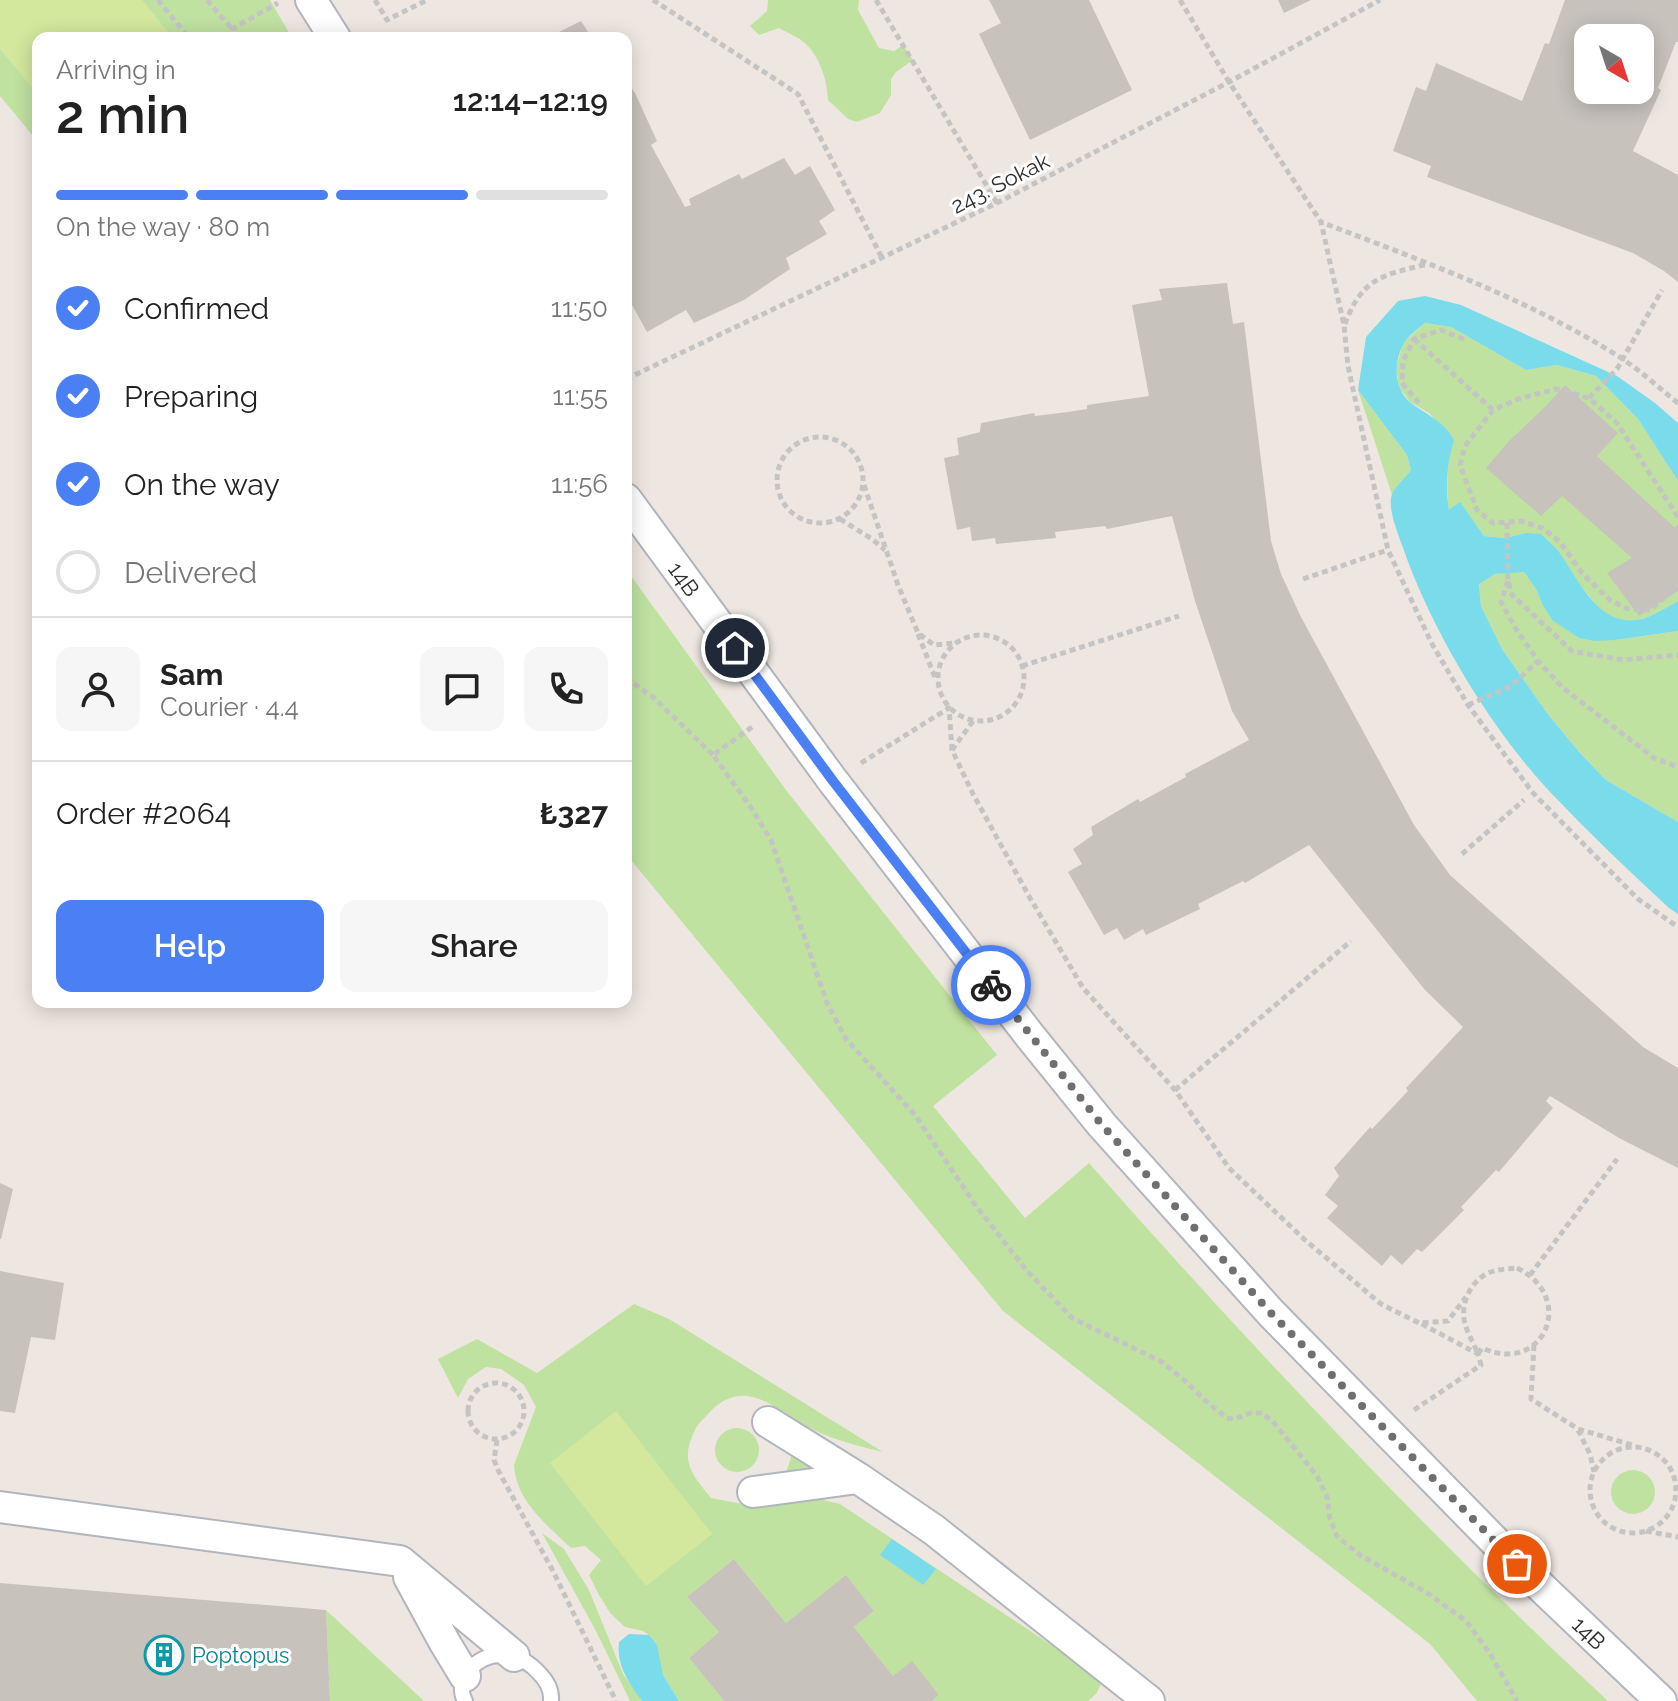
<!DOCTYPE html>
<html lang="en">
<head>
<meta charset="utf-8">
<style>
	:root { --surface:#fff; --page:#f6f6f6; --text:#222; --muted:#767676; --line:#e0e0e0; --accent:#4a80f3 }
	body { margin:0; font-family:Raleway,sans-serif; background:var(--page); color:var(--text); height:100vh; display:flex; flex-direction:column; font-size:30px; white-space:nowrap }
	* { box-sizing:border-box; margin:0 }
	p { font-size:26px; color:var(--muted) }
	.icon { flex:none; width:44px; height:44px; fill:none; stroke:currentColor; stroke-width:2; stroke-linecap:round; stroke-linejoin:round }
	.map { position:relative; flex:1; overflow:hidden }
	.sheet { position:absolute; left:32px; top:32px; width:600px; height:976px; display:flex; flex-direction:column; background:var(--surface); border-radius:16px; box-shadow:0 4px 20px #0003 }
	.sheet>* { flex:none }
	.needle { width:52px; rotate:141deg }
	.controls { position:absolute; left:1574px; top:24px; display:grid; gap:16px }
	.controls a { display:grid; place-items:center; width:80px; height:80px; border-radius:16px; background:var(--surface); box-shadow:0 4px 20px #0003; font-size:40px }
	.pin { position:absolute; display:grid; place-items:center; width:68px; height:68px; color:#fff; margin:-34px; border:4px solid #fff; border-radius:50%; box-shadow:0 2px 8px #0007 }
	.courier { position:absolute; display:grid; place-items:center; width:80px; height:80px; margin:-40px; border:6px solid #4a80f3; border-radius:50%; background:#fff; color:#222; box-shadow:0 2px 10px #0007 }
	.overview em { font-style:normal; font-weight:600 }
	.overview div { display:flex; flex-direction:column-reverse }
	.overview { display:flex; align-items:center; justify-content:space-between; height:136px; padding:0 24px }
	h1 { font-size:52px; font-weight:600; line-height:60px }
	.bar { display:grid; grid-template-columns:repeat(4,1fr); gap:12px 8px; align-content:center; height:96px; padding:0 24px }
	.bar i { height:10px; border-radius:6px; background:var(--line) }
	.bar .selected { background:var(--accent) }
	.bar p { grid-column:span 4 }
	.line { display:flex; align-items:center; gap:20px; padding:0 24px; border-top:2px solid var(--line) }
	.line div { flex:1 }
	.round { display:grid; place-items:center; flex:none; width:84px; height:84px; border-radius:16px; background:var(--page) }
	ol { padding:0 24px; list-style:none }
	li { display:flex; align-items:center; gap:24px; height:88px }
	li p { margin-inline-start:auto }
	li .icon { padding:8px; border-radius:50%; background:var(--accent); color:#fff; stroke-width:4 }
	li:last-child { color:var(--muted) }
	li i { width:44px; height:44px; border:4px solid var(--line); border-radius:50% }
	.cta { display:flex; gap:16px; margin-top:auto; padding:16px 24px }
	.cta a { flex:1; height:92px; border-radius:16px; background:var(--accent); color:#fff; font-size:32px; font-weight:600; line-height:92px; text-align:center }
	.cta a+a { background:var(--page); color:var(--text) }
	.map>svg:first-child { display:block }
</style>
</head>
<body>
<div class="map">
<svg width="1678" height="1701" viewBox="0 0 1678 1701">
	<rect width="100%" height="100%" fill="#eee7e1"/>
	<path fill="#c0e2a1" d="M 0,0 L 270,0 L 292,38 L 38,38 L 38,142 L 0,96 Z
		M 768,0 L 859,0 L 858,10 L 879,48 L 894,51 L 903,45 L 913,60 L 896,72 L 891,79 L 891,95 L 880,113 L 857,122 L 848,119 L 828,100 C 827,81 821,60 807,45 C 800,38 788,33 779,28 L 759,35 L 750,26 L 767,11 Z
		M 1425,323 L 1451,327 L 1526,370 L 1557,365 L 1596,376 L 1638,419 L 1678,481 L 1678,601 C 1659,612 1631,630 1609,616 C 1595,607 1587,591 1575,580 C 1560,563 1542,548 1526,533 L 1505,538 L 1484,536 L 1460,503 L 1449,511 C 1446,486 1447,464 1453,440 L 1429,413 L 1410,402 L 1399,387 L 1396,368 L 1403,343 Z
		M 1358,390 L 1407,455 L 1411,470 L 1392,495 Z
		M 626,569 L 786,790 L 997,1055 L 933,1106 L 1025,1218 L 1089,1163 C 1254,1350 1425,1531 1608,1701 L 1477,1701 L 1430,1644 L 1003,1311 L 626,854 Z
		M 1513,572 L 1524,572 L 1537,591 L 1542,604 L 1552,620 L 1615,640 L 1678,631 L 1678,822 L 1606,780 L 1579,752 L 1547,713 L 1502,649 L 1481,606 L 1479,583 L 1495,574 Z
		M 634,1304 L 669,1319 L 883,1452 C 861,1447 839,1441 818,1432 C 780,1415 747,1372 709,1413 C 704,1419 697,1424 694,1432 C 680,1462 692,1474 711,1498 L 748,1505 L 788,1498 L 797,1503 L 819,1499 L 840,1504 L 1090,1671 L 1101,1684 L 1096,1694 L 1088,1701 L 932,1701 L 939,1695 L 893,1676 L 854,1627 L 874,1611 L 846,1576 L 786,1623 L 734,1559 L 687,1597 L 719,1632 L 689,1658 L 724,1701 L 679,1701 L 663,1675 L 649,1635 L 643,1631 L 625,1627 L 610,1613 L 599,1595 L 589,1575 L 601,1560 L 585,1546 L 571,1548 C 547,1525 516,1501 514,1465 L 536,1407 L 524,1385 L 501,1369 L 486,1367 L 468,1379 L 458,1398 L 438,1359 L 477,1339 L 537,1373 Z
		M715 1450a22 22 0 1 1 44 0a22 22 0 1 1-44 0Z
		M 795,1445 L 835,1472 L 786,1473 Z
		M1611 1492a22 22 0 1 1 44 0a22 22 0 1 1-44 0Z
		M 542,1533 L 564,1549 L 589,1590 L 623,1674 L 642,1701 L 630,1701 L 596,1631 Z
		M 326,1610 L 424,1701 L 330,1701 Z"/>
	<path fill="#d3e89d" d="M 0,0 L 142,0 L 173,38 L 38,38 L 38,95 L 0,49 Z
		M 616,1411 L 712,1534 L 646,1586 L 550,1463 Z"/>
	<path fill="#7adceb" d="M 1425,296 L 1461,305 L 1617,376 L 1655,403 L 1678,423 L 1678,481 L 1638,419 L 1596,376 L 1557,365 L 1526,370 L 1451,327 L 1425,323 C 1418,329 1407,337 1403,345 C 1393,364 1394,389 1411,403 C 1427,415 1444,421 1454,440 C 1447,464 1445,486 1449,510 L 1460,502 L 1484,536 L 1505,538 L 1526,533 L 1541,534 C 1547,540 1554,546 1559,552 C 1580,581 1600,632 1645,618 C 1656,614 1667,607 1678,601 L 1678,631 L 1615,640 L 1595,641 L 1579,638 L 1552,620 L 1542,604 L 1537,591 L 1524,572 L 1495,574 L 1479,584 L 1481,606 L 1502,649 L 1547,713 L 1579,752 L 1606,780 L 1678,822 L 1678,914 L 1669,908 C 1629,871 1589,833 1551,793 C 1492,730 1437,639 1407,559 C 1402,543 1386,510 1392,494 C 1396,486 1406,477 1411,470 L 1407,455 L 1358,390 L 1366,337 L 1398,301 Z
		M 892,1539 L 936,1569 L 923,1585 L 880,1555 Z
		M 629,1634 L 649,1635 L 657,1645 L 663,1675 L 679,1701 L 642,1701 C 629,1683 616,1665 619,1642 Z"/>
	<path fill="#c7c2bc" fill-rule="evenodd" d="M 989,0 L 1089,0 L 1132,90 L 1030,140 L 979,34 L 1001,23 Z
		M 1278,0 L 1311,0 L 1284,13 Z
		M 1565,0 L 1678,0 L 1678,42 L 1676,42 L 1658,88 L 1661,90 L 1633,151 L 1678,175 L 1678,282 L 1664,271 L 1633,253 L 1427,177 L 1431,166 L 1393,151 L 1416,87 L 1426,91 L 1436,63 L 1522,101 L 1545,43 L 1549,44 ZM 1588,38 L 1640,38 L 1640,90 L 1588,90 Z
		M 581,21 L 592,38 L 547,38 Z
		M 626,80 L 635,93 L 657,141 L 651,145 L 685,207 L 691,205 L 689,199 L 739,174 L 742,179 L 784,158 L 795,175 L 810,166 L 835,210 L 819,221 L 827,234 L 786,258 L 790,269 L 744,300 L 694,323 L 686,310 L 647,332 L 626,294 Z
		M 1227,283 L 1233,324 L 1244,322 L 1271,541 L 1281,574 L 1301,617 L 1414,825 L 1450,875 L 1643,1047 L 1678,1068 L 1678,1168 L 1619,1138 L 1550,1096 L 1546,1101 L 1553,1108 L 1499,1172 L 1496,1170 L 1461,1207 L 1464,1210 L 1422,1252 L 1417,1249 L 1402,1265 L 1391,1255 L 1382,1266 L 1327,1218 L 1338,1206 L 1325,1195 L 1339,1176 L 1334,1168 L 1370,1127 L 1372,1129 L 1408,1091 L 1406,1088 L 1463,1027 L 1425,990 L 1309,845 L 1245,883 L 1243,881 L 1198,904 L 1200,909 L 1146,935 L 1143,929 L 1124,940 L 1117,928 L 1104,935 L 1068,872 L 1082,864 L 1073,849 L 1093,835 L 1091,827 L 1138,799 L 1140,802 L 1186,777 L 1185,774 L 1249,740 L 1232,711 L 1195,601 L 1172,516 L 1107,529 L 1105,526 L 1055,532 L 1056,538 L 996,544 L 995,538 L 972,541 L 970,527 L 957,530 L 944,458 L 959,455 L 957,438 L 980,432 L 981,423 L 1034,413 L 1035,416 L 1068,412 L 1087,409 L 1087,405 L 1149,396 L 1132,305 L 1162,300 L 1159,289 Z
		M 1565,385 L 1618,433 L 1597,456 L 1674,527 L 1678,525 L 1678,591 L 1639,616 L 1607,573 L 1632,558 L 1562,496 L 1541,516 L 1486,468 L 1509,441 L 1545,407 Z
		M 0,1183 L 13,1189 L 1,1239 L 0,1239 Z
		M 0,1271 L 64,1283 L 55,1340 L 31,1337 L 15,1413 L 0,1411 Z
		M 734,1559 L 786,1623 L 846,1575 L 874,1611 L 854,1627 L 893,1676 L 912,1661 L 939,1695 L 932,1701 L 724,1701 L 689,1658 L 719,1632 L 687,1597 Z
		M 0,1583 L 326,1610 L 330,1701 L 0,1701 Z"/>
	<g fill="none" stroke-linecap="round" stroke-linejoin="round">
		<defs>
			<path id="service" d="M 465,1701 C 453,1679 478,1654 501,1655 C 516,1655 529,1662 539,1673 C 547,1681 552,1690 551,1701"/>
			<path id="minor" d="M 311,0 L 335,38
				M 626,499 L 833,781 L 1030,1036 L 1102,1125 L 1271,1313 L 1517,1564 L 1661,1701
				M 858,1478 L 934,1530 L 1149,1701
				M 753,1492 L 858,1478 L 768,1422
				M 0,1507 L 400,1561 L 514,1656
				M 409,1577 L 445,1643 L 465,1676"/>
		</defs>
		<use href="#service" stroke="#b1b5bd" stroke-width="18"/>
		<use href="#minor" stroke="#b1b5bd" stroke-width="34"/>
		<path stroke="#c4c4c4" stroke-width="5" stroke-dasharray="6 4" stroke-linecap="butt" d="M 158,0 L 189,38
			M 207,0 L 232,29
			M 375,0 L 387,20 L 427,0
			M 653,0 L 798,94 L 882,258
			M 876,0 L 997,203
			M 1180,0 L 1229,82 L 1321,222
			M 238,38 L 232,29 L 278,3
			M 1345,324 C 1362,278 1382,275 1428,264
			M 1414,339 L 1493,410
			M 626,379 L 997,203 L 1229,82 L 1380,0
			M 1589,398 L 1617,369 L 1662,290
			M 1419,403 L 1402,383 L 1403,361 L 1414,339 L 1441,330 L 1466,340
			M 1678,403 C 1659,388 1641,371 1621,358 C 1529,299 1422,261 1321,222 L 1344,325 L 1348,366 L 1388,550 L 1432,644 L 1468,705 L 1533,793 L 1638,899 L 1678,927
			M777 480a43 43 0 1 1 86 0a43 43 0 1 1-86 0Z
			M 864,485 L 898,585 L 918,633 L 934,645 L 955,643
			M 1678,517 L 1617,423 L 1589,398 L 1556,389 L 1518,399 L 1493,410 L 1465,446 L 1460,465 L 1477,510 L 1493,523 L 1521,521 L 1542,528 L 1560,542 L 1582,573 L 1610,600 L 1628,609 L 1650,610 L 1678,586
			M 840,519 L 872,539 L 885,550
			M 1507,523 L 1508,581 L 1512,595 L 1572,651 L 1623,660 L 1678,655
			M 1303,579 L 1388,550
			M 1508,581 L 1501,602 L 1516,629 L 1538,661 L 1563,688 L 1654,758 L 1678,767
			M 918,634 L 936,680
			M938 678a43 43 0 1 1 86 0a43 43 0 1 1-86 0Z
			M 1022,666 L 1179,616
			M 626,678 L 654,698 L 713,755
			M 1468,705 L 1511,686 L 1538,661
			M 973,721 L 952,750 L 973,794 L 1030,898 L 1083,988 L 1175,1090 L 1229,1168 L 1305,1240 L 1381,1304 L 1419,1323 L 1448,1321 L 1466,1297
			M 752,727 L 713,755 L 750,806 L 771,840 L 827,1003 L 846,1039 L 915,1115 L 976,1206 L 1027,1271 L 1072,1318 L 1162,1362 L 1184,1380 L 1208,1403 L 1227,1418 L 1234,1419 L 1251,1413 L 1262,1413 L 1275,1424 L 1317,1476 L 1327,1497 L 1330,1519 L 1337,1536 L 1360,1555 L 1429,1594 L 1466,1621 L 1489,1652 L 1517,1701
			M 861,763 L 949,708 L 952,750
			M 1462,854 L 1524,800
			M 1175,1090 L 1351,941
			M 1517,1268 C 1578,1298 1543,1376 1482,1348 L 1478,1354 C 1474,1344 1468,1334 1465,1324 C 1460,1305 1469,1284 1486,1274 C 1495,1269 1507,1269 1517,1268 Z
			M 1530,1275 L 1617,1159
			M 1534,1345 L 1531,1399 L 1578,1429 L 1632,1445
			M468 1411a28 28 0 1 1 56 0a28 28 0 1 1-56 0Z
			M 1414,1410 L 1481,1365 L 1478,1354 L 1420,1323
			M 1578,1430 L 1590,1454 L 1594,1472
			M 497,1440 L 494,1460 L 498,1470 L 554,1573 L 616,1701
			M1590 1490a43 43 0 1 1 86 0a43 43 0 1 1-86 0Z
			M 1646,1531 L 1678,1537"/>
		<use href="#service" stroke="#fff" stroke-width="14"/>
		<use href="#minor" stroke="#fff" stroke-width="30"/>
	</g>
	<g fill="none" stroke-linecap="round" stroke-linejoin="round">
		<path stroke="#716f6d" stroke-width="8" stroke-dasharray="0 14.4" d="M 991,985 L 1102,1125 L 1271,1313 L 1517,1564"/>
		<path stroke="#4a80f3" stroke-width="10" d="M 735,648 L 833,781 L 991,985"/>
	</g>
	<defs>
		<symbol id="building-ring" viewBox="-11 -11 22 22"><circle r="9.5" fill="#fff" stroke="#0f9aa8" stroke-width="1.5"/><path d="M-4-6H4V6H1V3H-1V6H-4ZM-2.5-4.3h1.7v1.8h-1.7ZM.8-4.3h1.7v1.8H.8ZM-2.5-1h1.7V.8h-1.7ZM.8-1h1.7V.8H.8Z" fill="#0f9aa8"/></symbol>
	</defs>
	<g fill-rule="evenodd">
		<use href="#building-ring" x="142" y="1633" width="44" height="44"/>
	</g>
	<g text-anchor="middle" dominant-baseline="central" stroke-width="6" stroke-linejoin="round" paint-order="stroke">
		<g font-size="22" fill="#2e2e2e" stroke="#fff">
			<text transform="translate(1000 183) rotate(-27)">243. Sokak</text>
			<text transform="translate(684 579) rotate(54)">14B</text>
			<text transform="translate(1589 1633) rotate(44)">14B</text>
		</g>
		<g font-size="22" fill="#0d838f" stroke="#fff" text-anchor="start">
			<text x="192" y="1655">Poptopus</text>
		</g>
	</g>
</svg>
<div class="controls">
<a><svg class="needle" viewBox="-14 -14 28 28"><path d="M0-13l5 13h-10z" fill="#e53935"/><path d="M0 13l5-13h-10z" fill="#767676"/></svg></a>
</div>
<div class="pin" style="left:1517px;top:1564px;background:#ea580c"><svg class="icon" aria-label="bag" viewBox="0 0 24 24"><path d="M5 8h14l-1 12H6zM9 8a3 3 0 0 1 6 0"/></svg></div>
<div class="pin" style="left:735px;top:648px;background:#1f2937"><svg class="icon" aria-label="home" viewBox="0 0 24 24"><path d="M3 11l9-7 9 7M6 9v11h12V9"/></svg></div>
<div class="courier" style="left:991px;top:985px"><svg class="icon" aria-label="bike" viewBox="0 0 24 24"><circle cx="6" cy="16" r="4"/><circle cx="18" cy="16" r="4"/><path d="M6 16l4-8h5l3 8M10 8l3 8H6M13 5h3"/></svg></div>
<section class="sheet">
<div class="overview"><div><h1>2 min</h1><p>Arriving in</p></div><em>12:14–12:19</em></div>
<div class="bar"><i class="selected"></i><i class="selected"></i><i class="selected"></i><i></i><p>On the way · 80 m</p></div>
<ol>
<li><svg class="icon" aria-label="check" viewBox="0 0 24 24"><path d="M5 12l5 5 9-10"/></svg>Confirmed<p>11:50</p></li>
<li><svg class="icon" aria-label="check" viewBox="0 0 24 24"><path d="M5 12l5 5 9-10"/></svg>Preparing<p>11:55</p></li>
<li><svg class="icon" aria-label="check" viewBox="0 0 24 24"><path d="M5 12l5 5 9-10"/></svg>On the way<p>11:56</p></li>
<li><i></i>Delivered</li>
</ol>
<div class="line" style="height:144px"><a class="round"><svg class="icon" aria-label="person" viewBox="0 0 24 24"><circle cx="12" cy="8" r="4"/><path d="M4 21q1-7 8-7t8 7"/></svg></a><div><b>Sam</b><p>Courier · 4.4</p></div><a class="round"><svg class="icon" aria-label="chat" viewBox="0 0 24 24"><path d="M4 5h16v11H9l-5 4z"/></svg></a><a class="round"><svg class="icon" aria-label="phone" viewBox="0 0 24 24"><path d="M5 4h4l2 5-3 2q2 4 5 5l2-3 5 2v4C11 20 4 13 5 4z"/></svg></a></div>
<div class="line" style="height:104px"><div>Order #2064</div><b>₺327</b></div>
<div class="cta"><a>Help</a><a>Share</a></div>
</section>
</div>
</body>
</html>
